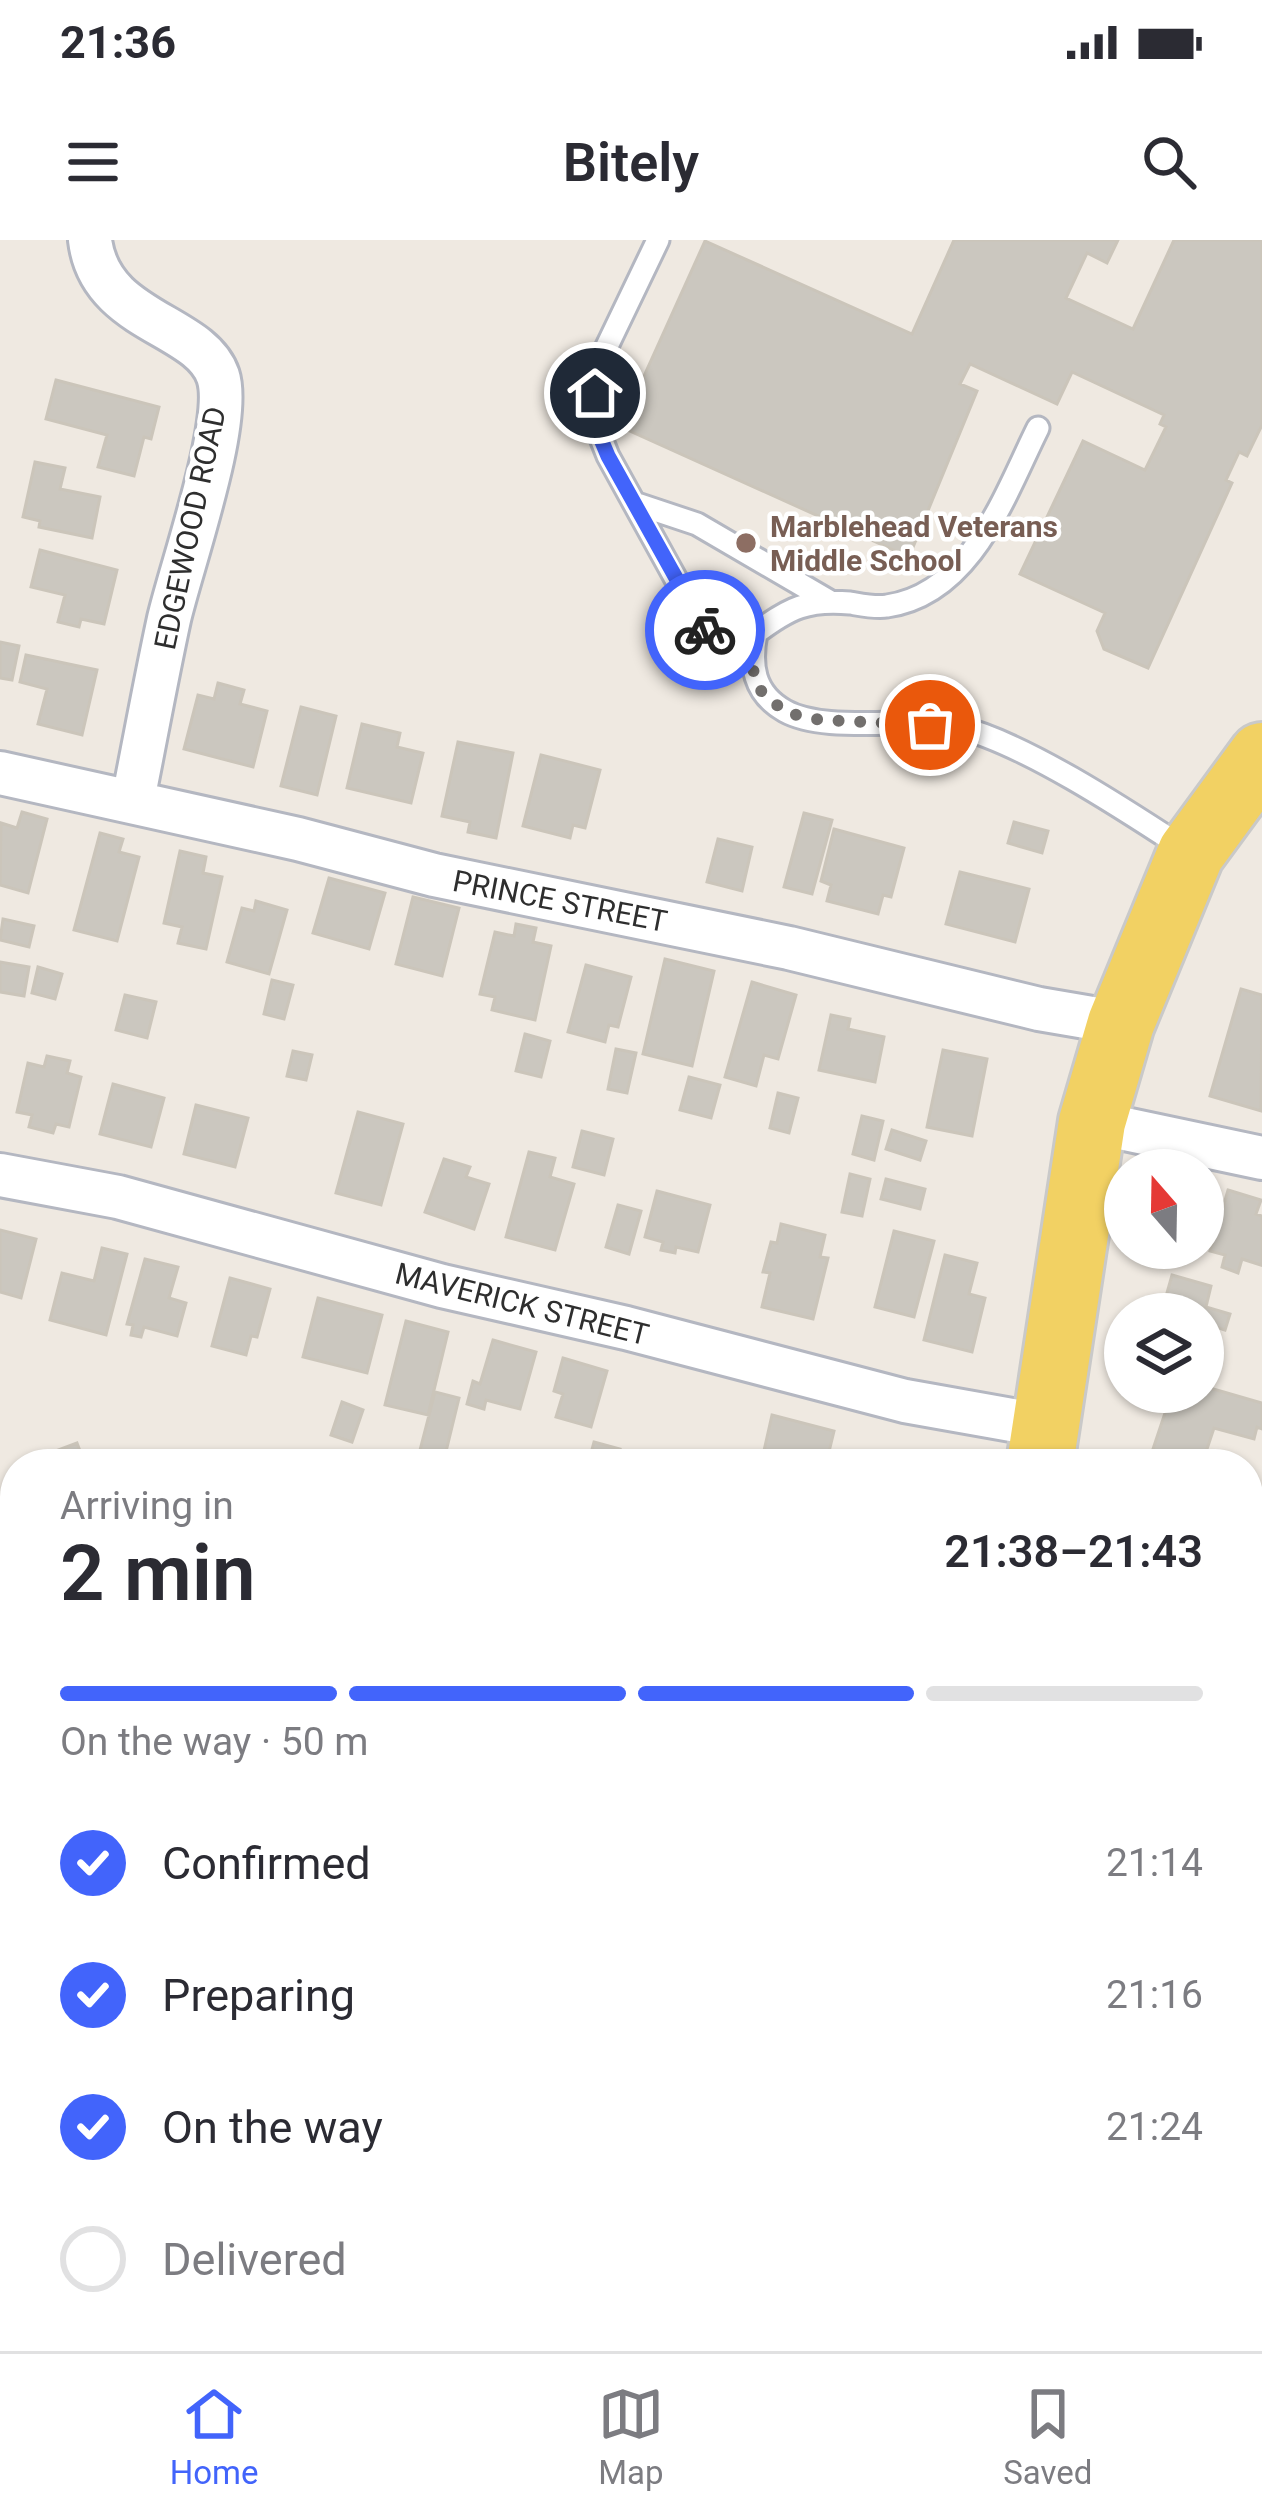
<!DOCTYPE html>
<html lang="en">
<head>
<meta charset="utf-8">
<style>
	:root { --surface:#fff; --page:#f7f7f7; --text:#2b2b33; --muted:#7c7c81; --line:#e1e1e2; --accent:#4264fb }
	body { margin:0; font-family:Roboto,sans-serif; background:var(--page); color:var(--text); height:100vh; display:flex; flex-direction:column; font-size:45px; white-space:nowrap }
	* { box-sizing:border-box; margin:0 }
	p { font-size:39px; color:var(--muted) }
	.icon { flex:none; width:66px; height:66px; fill:none; stroke:currentColor; stroke-width:2; stroke-linecap:round; stroke-linejoin:round }
	.map { position:relative; flex:1; overflow:hidden }
	.details { position:absolute; left:0px; top:1209px; width:1263px; height:903px; display:flex; flex-direction:column; background:var(--surface); border-radius:48px 48px 0 0; box-shadow:0 3px 9px #0004 }
	.details>* { flex:none }
	.needle { width:78px; rotate:340deg }
	.fabs { position:absolute; left:1104px; top:909px; display:grid; gap:24px }
	.fabs a { display:grid; place-items:center; width:120px; height:120px; border-radius:50%; background:var(--surface); box-shadow:0 3px 9px #0004; font-size:60px }
	.pin { position:absolute; display:grid; place-items:center; width:102px; height:102px; color:#fff; margin:-51px; border:6px solid #fff; border-radius:50%; box-shadow:0 3px 12px #0007 }
	.courier { position:absolute; display:grid; place-items:center; width:120px; height:120px; margin:-60px; border:9px solid #4264fb; border-radius:50%; background:#fff; color:#222; box-shadow:0 3px 15px #0007 }
	.head em { font-style:normal; font-weight:600 }
	.head div { display:flex; flex-direction:column-reverse }
	.head { display:flex; align-items:center; justify-content:space-between; height:204px; padding:0 60px }
	h1 { font-size:78px; font-weight:600; line-height:90px }
	.bar { display:grid; grid-template-columns:repeat(4,1fr); gap:18px 12px; align-content:center; height:144px; padding:0 60px }
	.bar i { height:15px; border-radius:9px; background:var(--line) }
	.bar .active { background:var(--accent) }
	.bar p { grid-column:span 4 }
	ol { padding:0 60px; list-style:none }
	li { display:flex; align-items:center; gap:36px; height:132px }
	li p { margin-inline-start:auto }
	li .icon { padding:12px; border-radius:50%; background:var(--accent); color:#fff; stroke-width:4 }
	li:last-child { color:var(--muted) }
	li i { width:66px; height:66px; border:6px solid var(--line); border-radius:50% }
	.status { display:flex; justify-content:space-between; align-items:center; height:84px; padding:0 60px; background:var(--surface); direction:ltr }
	.status svg { height:33px; fill:currentColor }
	header { display:flex; justify-content:space-between; align-items:center; height:156px; padding:0 60px; background:var(--surface); font-size:54px; font-weight:600 }
	.tabs { display:flex; justify-content:space-around; align-items:center; height:168px; border-top:3px solid var(--line); background:var(--surface); font-size:33px; color:var(--muted) }
	.tabs a { display:grid; justify-items:center; gap:6px }
	.tabs .active { color:var(--accent) }
	.map>svg:first-child { display:block }
</style>
</head>
<body>
<div class="status"><b>21:36</b><svg viewBox="0 0 49 12"><path d="M0 12V9h3v3zM5 12V6h3v6zM10 12V3h3v9zM15 12V0h3v12zM26 1h20v11H26zM47 4h2v5h-2z"/></svg></div>
<header><svg class="icon" aria-label="menu" viewBox="0 0 24 24"><path d="M4 6h16M4 12h16M4 18h16"/></svg>Bitely<svg class="icon" aria-label="search" viewBox="0 0 24 24"><circle cx="10" cy="10" r="6"/><path d="M15 15l6 6"/></svg></header>
<div class="map">
<svg width="1262" height="2111" viewBox="0 0 1262 2111">
	<rect width="100%" height="100%" fill="#efe9e1"/>
	<path fill="#cbc7bf" stroke="#cbc5ba" stroke-width="3" d="M 954,0 L 1118,0 L 1107,23 L 1087,13 L 1066,58 L 1133,89 L 1174,0 L 1262,0 L 1262,185 L 1247,216 L 1239,212 L 1226,240 L 1232,243 L 1148,428 L 1104,409 L 1097,391 L 1105,373 L 1020,334 L 1083,201 L 1145,230 L 1166,187 L 1160,184 L 1164,175 L 1072,132 L 1057,164 L 970,124 L 960,144 L 977,151 L 909,317 L 621,187 L 705,1 L 912,94 Z
		M 56,140 L 159,167 L 151,199 L 144,197 L 134,236 L 98,227 L 107,195 L 46,179 Z
		M 35,222 L 65,228 L 60,249 L 100,257 L 92,298 L 39,287 L 40,281 L 23,277 Z
		M 40,310 L 117,330 L 104,384 L 81,379 L 79,387 L 58,382 L 65,355 L 31,347 Z
		M 0,402 L 19,406 L 12,440 L 0,438 Z
		M 26,415 L 97,430 L 82,495 L 38,484 L 47,449 L 20,442 Z
		M 218,443 L 244,450 L 240,464 L 267,471 L 253,527 L 184,509 L 198,455 L 214,459 Z
		M 301,467 L 336,476 L 317,555 L 281,546 Z
		M 362,484 L 400,493 L 397,507 L 423,513 L 411,563 L 347,548 Z
		M 458,502 L 513,513 L 496,598 L 468,592 L 470,582 L 442,576 Z
		M 541,515 L 600,530 L 585,588 L 573,585 L 570,598 L 523,586 Z
		M 22,572 L 47,579 L 28,653 L 0,645 L 1,583 L 17,588 Z
		M 804,573 L 832,580 L 812,654 L 784,647 Z
		M 1014,582 L 1048,591 L 1042,613 L 1008,603 Z
		M 834,589 L 904,608 L 891,657 L 883,655 L 878,674 L 827,661 L 831,645 L 821,641 Z
		M 100,593 L 123,599 L 119,612 L 139,617 L 117,701 L 74,690 Z
		M 718,599 L 752,607 L 742,651 L 707,642 Z
		M 180,611 L 206,617 L 203,633 L 222,637 L 206,709 L 178,703 L 182,687 L 164,683 Z
		M 960,632 L 1029,649 L 1015,702 L 946,684 Z
		M 329,638 L 385,653 L 369,709 L 313,693 Z
		M 413,657 L 459,668 L 442,736 L 396,724 Z
		M 256,661 L 287,670 L 269,734 L 227,722 L 242,668 L 254,671 Z
		M 3,679 L 34,686 L 29,707 L 0,700 Z
		M 516,684 L 536,688 L 533,702 L 551,706 L 535,780 L 492,770 L 495,757 L 480,754 L 495,692 L 514,696 Z
		M 665,719 L 714,731 L 692,826 L 643,814 Z
		M 0,722 L 29,727 L 24,756 L 0,752 Z
		M 586,725 L 631,737 L 618,787 L 609,785 L 605,802 L 568,792 Z
		M 38,727 L 62,734 L 55,759 L 32,753 Z
		M 272,740 L 293,745 L 284,779 L 264,774 Z
		M 752,742 L 796,755 L 778,819 L 764,815 L 756,846 L 725,837 Z
		M 1241,749 L 1262,755 L 1261,871 L 1210,856 Z
		M 125,755 L 156,762 L 147,798 L 116,790 Z
		M 831,775 L 850,779 L 848,789 L 884,797 L 875,842 L 819,830 Z
		M 525,794 L 550,801 L 541,837 L 516,831 Z
		M 616,809 L 636,813 L 627,853 L 608,849 Z
		M 943,810 L 987,819 L 972,896 L 927,887 Z
		M 293,811 L 312,815 L 306,840 L 287,836 Z
		M 47,816 L 70,821 L 67,833 L 81,837 L 69,887 L 56,884 L 53,893 L 29,887 L 32,875 L 17,872 L 28,823 L 44,827 Z
		M 689,837 L 720,845 L 711,878 L 680,870 Z
		M 113,844 L 164,858 L 151,907 L 100,894 Z
		M 778,853 L 798,858 L 789,893 L 770,888 Z
		M 196,865 L 248,878 L 235,927 L 184,914 Z
		M 358,872 L 403,884 L 381,965 L 336,953 Z
		M 862,876 L 883,881 L 874,920 L 853,914 Z
		M 892,890 L 926,901 L 920,920 L 886,909 Z
		M 582,891 L 613,899 L 604,935 L 573,927 Z
		M 529,912 L 555,918 L 550,937 L 574,944 L 555,1010 L 506,997 Z
		M 444,919 L 470,927 L 466,937 L 489,944 L 474,989 L 425,972 Z
		M 850,934 L 870,939 L 862,976 L 842,972 Z
		M 886,939 L 925,949 L 920,969 L 881,959 Z
		M 1228,950 L 1261,960 L 1256,974 L 1262,976 L 1262,1022 L 1261,1025 L 1242,1019 L 1238,1033 L 1222,1027 L 1225,1015 L 1210,1011 Z
		M 657,951 L 710,965 L 698,1012 L 676,1007 L 675,1013 L 661,1010 L 663,1002 L 645,997 Z
		M 618,965 L 641,971 L 629,1014 L 606,1007 Z
		M 781,984 L 825,995 L 820,1017 L 828,1018 L 813,1079 L 762,1067 L 770,1033 L 763,1032 L 771,1002 L 777,1003 Z
		M 0,990 L 36,999 L 21,1058 L 0,1052 Z
		M 894,991 L 934,1001 L 914,1077 L 875,1067 Z
		M 102,1008 L 127,1014 L 106,1095 L 50,1080 L 62,1033 L 94,1041 Z
		M 945,1015 L 977,1023 L 969,1054 L 985,1058 L 972,1112 L 924,1100 Z
		M 145,1019 L 178,1027 L 169,1058 L 186,1063 L 177,1096 L 144,1087 L 141,1097 L 131,1095 L 133,1085 L 127,1084 Z
		M 1172,1035 L 1211,1046 L 1206,1067 L 1230,1074 L 1225,1090 L 1203,1083 L 1203,1074 L 1161,1074 Z
		M 230,1038 L 270,1049 L 257,1097 L 251,1096 L 246,1115 L 212,1106 Z
		M 318,1058 L 382,1075 L 367,1133 L 303,1117 Z
		M 406,1081 L 448,1092 L 428,1175 L 385,1165 Z
		M 493,1100 L 536,1112 L 520,1169 L 486,1160 L 484,1169 L 467,1164 L 473,1141 L 480,1144 Z
		M 563,1118 L 607,1131 L 591,1187 L 556,1177 L 563,1154 L 554,1151 Z
		M 1203,1146 L 1262,1163 L 1262,1189 L 1257,1187 L 1254,1199 L 1214,1188 L 1202,1224 L 1148,1224 L 1172,1152 L 1203,1152 Z
		M 435,1152 L 459,1158 L 443,1224 L 418,1218 Z
		M 342,1162 L 363,1170 L 352,1202 L 331,1195 Z
		M 772,1175 L 834,1191 L 826,1224 L 761,1224 Z
		M 594,1202 L 620,1209 L 616,1224 L 588,1224 Z
		M 77,1203 L 85,1224 L 36,1224 L 34,1219 Z
		M 1248,1419 L 1262,1423 L 1262,1467 L 1248,1463 Z
		M 328,2097 L 347,2097 L 356,2111 L 307,2111 Z
		M 793,2097 L 914,2097 L 907,2111 L 820,2111 Z"/>
	<g fill="none" stroke-linecap="round" stroke-linejoin="round">
		<defs>
			<path id="service" d="M 658,0 L 597,127 L 593,178 L 608,216 L 704,390 L 750,422
				M 1038,188 C 1005,254 972,354 887,366 C 876,368 862,365 850,363 C 808,359 789,368 756,393 C 750,425 753,453 785,471 C 826,494 911,476 958,487 C 1024,503 1127,571 1185,609
				M 634,263 L 697,284 L 829,361
				M 1248,1873 L 1262,1834"/>
			<path id="minor" d="M 90,0 C 100,83 200,83 218,136 C 233,181 181,327 169,379 C 156,439 145,500 133,560
				M 0,533 L 298,599 L 434,635 L 789,708 L 1039,769 L 1121,783
				M 1092,882 L 1262,918
				M 0,935 L 118,957 L 442,1046 L 626,1088 L 905,1161 L 1045,1186
				M 1248,1368 L 1262,1372"/>
			<path id="primary" d="M 1040,1224 L 1092,882 L 1121,783 L 1191,613 L 1262,516
				M 1248,1882 L 1262,1888
				M 514,2111 L 526,2097"/>
		</defs>
		<use href="#service" stroke="#b4b7c1" stroke-width="27"/>
		<use href="#minor" stroke="#b4b7c1" stroke-width="48"/>
		<use href="#primary" stroke="#c9c9c9" stroke-width="72"/>
		<use href="#service" stroke="#fff" stroke-width="21"/>
		<use href="#minor" stroke="#fff" stroke-width="42"/>
		<use href="#primary" stroke="#f2d163" stroke-width="66"/>
	</g>
	<g fill="none" stroke-linecap="round" stroke-linejoin="round">
		<path stroke="#726f6d" stroke-width="12" stroke-dasharray="0 21.6" d="M 705,390 L 750,422 L 762,453 L 787,473 L 821,480 L 930,485"/>
		<path stroke="#4264fb" stroke-width="15" d="M 595,153 L 592,178 L 608,216 L 705,390"/>
	</g>
	<circle fill="#8d6e63" stroke="#fff" stroke-width="4.5" cx="746" cy="303" r="12"/>
	<g text-anchor="middle" dominant-baseline="central" stroke-width="9" stroke-linejoin="round" paint-order="stroke">
		<g font-size="30" font-weight="bold" fill="#785e54" stroke="#fff" text-anchor="start">
			<text x="770" y="286">Marblehead Veterans<tspan x="770" dy="34">Middle School</tspan></text>
		</g>
		<g font-size="30" fill="#2e2e2e" stroke="#fff">
			<text transform="translate(190 288) rotate(-78)">EDGEWOOD ROAD</text>
			<text transform="translate(560 661) rotate(11)">PRINCE STREET</text>
			<text transform="translate(522 1064) rotate(14)">MAVERICK STREET</text>
		</g>
	</g>
</svg>
<div class="fabs">
<a><svg class="needle" viewBox="-14 -14 28 28"><path d="M0-13l5 13h-10z" fill="#e53935"/><path d="M0 13l5-13h-10z" fill="#7c7c81"/></svg></a>
<a><svg class="icon" aria-label="layers" viewBox="0 0 24 24"><path d="M12 4l9 5-9 5-9-5zM3 14l9 5 9-5"/></svg></a>
</div>
<div class="pin" style="left:930px;top:485px;background:#ea580c"><svg class="icon" aria-label="bag" viewBox="0 0 24 24"><path d="M5 8h14l-1 12H6zM9 8a3 3 0 0 1 6 0"/></svg></div>
<div class="pin" style="left:595px;top:153px;background:#1f2937"><svg class="icon" aria-label="home" viewBox="0 0 24 24"><path d="M3 11l9-7 9 7M6 9v11h12V9"/></svg></div>
<div class="courier" style="left:705px;top:390px"><svg class="icon" aria-label="bike" viewBox="0 0 24 24"><circle cx="6" cy="16" r="4"/><circle cx="18" cy="16" r="4"/><path d="M6 16l4-8h5l3 8M10 8l3 8H6M13 5h3"/></svg></div>
<section class="details">
<div class="head"><div><h1>2 min</h1><p>Arriving in</p></div><em>21:38–21:43</em></div>
<div class="bar"><i class="active"></i><i class="active"></i><i class="active"></i><i></i><p>On the way · 50 m</p></div>
<ol>
<li><svg class="icon" aria-label="check" viewBox="0 0 24 24"><path d="M5 12l5 5 9-10"/></svg>Confirmed<p>21:14</p></li>
<li><svg class="icon" aria-label="check" viewBox="0 0 24 24"><path d="M5 12l5 5 9-10"/></svg>Preparing<p>21:16</p></li>
<li><svg class="icon" aria-label="check" viewBox="0 0 24 24"><path d="M5 12l5 5 9-10"/></svg>On the way<p>21:24</p></li>
<li><i></i>Delivered</li>
</ol>
</section>
</div>
<nav class="tabs">
<a class="active"><svg class="icon" aria-label="home" viewBox="0 0 24 24"><path d="M3 11l9-7 9 7M6 9v11h12V9"/></svg>Home</a>
<a><svg class="icon" aria-label="map" viewBox="0 0 24 24"><path d="M3 6l6-2 6 2 6-2v14l-6 2-6-2-6 2zM9 4v14M15 6v14"/></svg>Map</a>
<a><svg class="icon" aria-label="saved" viewBox="0 0 24 24"><path d="M7 4h10v16l-5-4-5 4z"/></svg>Saved</a>
</nav>
</body>
</html>
